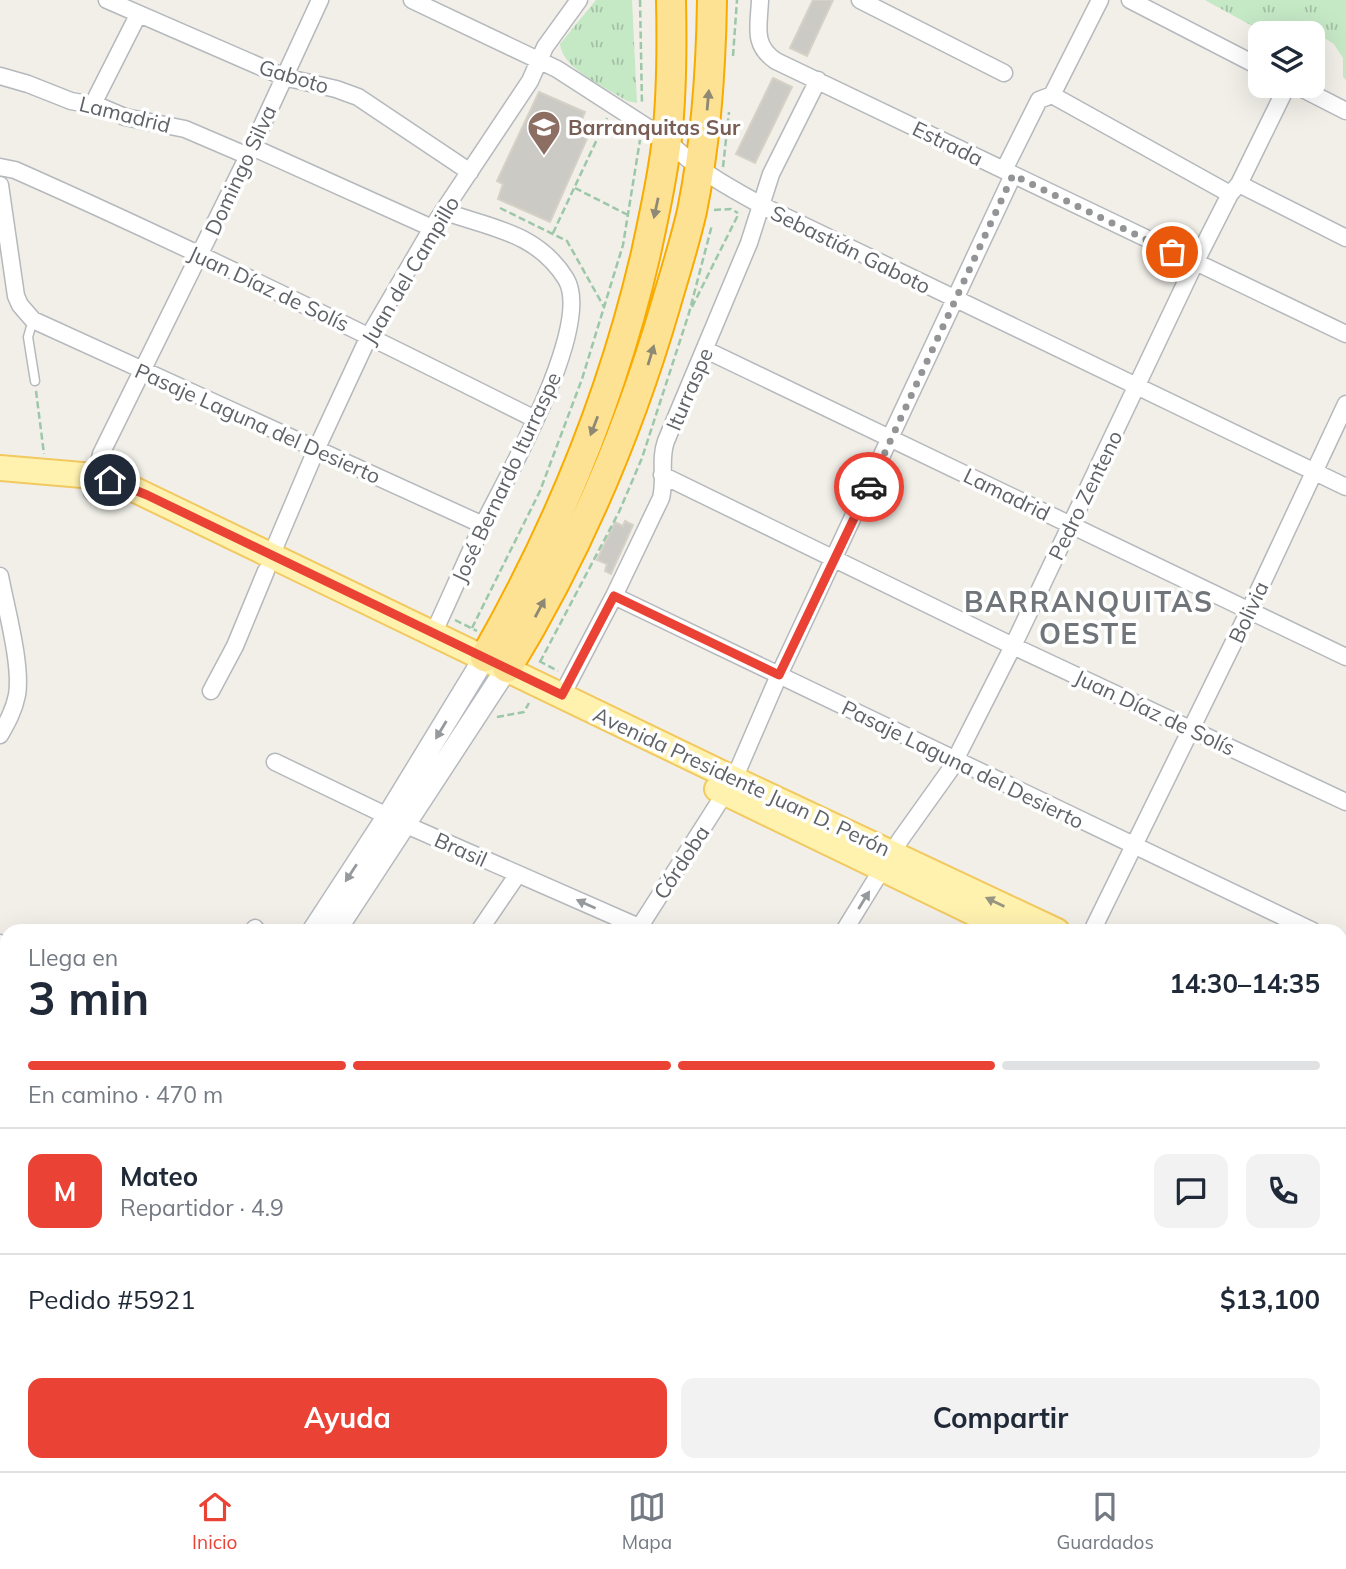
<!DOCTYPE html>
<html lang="es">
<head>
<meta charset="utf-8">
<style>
	:root { --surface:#fff; --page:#f2f2f3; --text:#1f2937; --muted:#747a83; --line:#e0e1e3; --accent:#ea4335 }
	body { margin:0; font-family:Mulish,sans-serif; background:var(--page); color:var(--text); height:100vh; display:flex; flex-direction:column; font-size:26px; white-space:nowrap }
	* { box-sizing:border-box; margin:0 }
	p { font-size:23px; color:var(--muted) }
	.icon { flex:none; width:38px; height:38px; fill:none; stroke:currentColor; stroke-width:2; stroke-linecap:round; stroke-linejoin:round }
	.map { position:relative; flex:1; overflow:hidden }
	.sheet { position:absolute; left:0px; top:924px; width:1348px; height:548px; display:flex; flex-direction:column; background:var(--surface); border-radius:21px 21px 0 0; box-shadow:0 7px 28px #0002 }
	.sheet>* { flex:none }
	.tools { position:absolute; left:1248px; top:21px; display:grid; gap:14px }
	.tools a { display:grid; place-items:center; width:77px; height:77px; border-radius:14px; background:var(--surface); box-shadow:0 7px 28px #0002; font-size:35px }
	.pin { position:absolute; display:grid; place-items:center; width:60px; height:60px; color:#fff; margin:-30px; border:4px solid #fff; border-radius:50%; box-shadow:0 2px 7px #0007 }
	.courier { position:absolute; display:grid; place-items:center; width:70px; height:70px; margin:-35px; border:5px solid #ea4335; border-radius:50%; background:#fff; color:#222; box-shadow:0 2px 9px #0007 }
	.headline em { font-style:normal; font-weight:700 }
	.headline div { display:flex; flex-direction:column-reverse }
	.headline { display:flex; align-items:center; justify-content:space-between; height:119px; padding:0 28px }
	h1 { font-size:46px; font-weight:700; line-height:52px }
	.bar { display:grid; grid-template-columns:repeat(4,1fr); gap:10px 7px; align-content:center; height:84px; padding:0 28px }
	.bar i { height:9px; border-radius:5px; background:var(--line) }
	.bar .active { background:var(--accent) }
	.bar p { grid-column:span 4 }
	.line { display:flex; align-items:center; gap:18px; padding:0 28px; border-top:2px solid var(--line) }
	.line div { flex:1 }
	.round { display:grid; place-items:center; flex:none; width:74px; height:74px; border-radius:14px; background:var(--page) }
	.button { display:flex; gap:14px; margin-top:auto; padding:14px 28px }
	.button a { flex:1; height:80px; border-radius:14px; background:var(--accent); color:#fff; font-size:28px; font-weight:700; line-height:80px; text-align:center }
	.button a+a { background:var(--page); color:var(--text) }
	.tabs { display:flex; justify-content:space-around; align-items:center; height:98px; border-top:2px solid var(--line); background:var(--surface); font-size:19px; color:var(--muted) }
	.tabs a { display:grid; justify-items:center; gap:4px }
	.tabs .active { color:var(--accent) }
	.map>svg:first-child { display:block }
</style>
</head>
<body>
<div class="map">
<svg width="1346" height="1471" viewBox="0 0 1346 1471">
	<defs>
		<pattern id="park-tufts" width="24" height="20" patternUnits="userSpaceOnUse" patternTransform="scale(1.75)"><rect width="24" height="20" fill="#c5e8c5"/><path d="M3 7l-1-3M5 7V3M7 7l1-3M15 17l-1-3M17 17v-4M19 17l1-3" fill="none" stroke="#a3c0a4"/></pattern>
	</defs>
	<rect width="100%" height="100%" fill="#f1efe8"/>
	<path fill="url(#park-tufts)" d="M 596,0 L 632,0 L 637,103 L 627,101 C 607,88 562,69 560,44 Z
		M 1205,0 L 1346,0 L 1346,80 L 1343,77 L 1343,58 L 1334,44 L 1316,33 L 1265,33 Z"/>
	<path fill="#cccac5" stroke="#d6d1c6" stroke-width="2" d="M 813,0 L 833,0 L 807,56 L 790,48 Z
		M 773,78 L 792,87 L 755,163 L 736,154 Z
		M 539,92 L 585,112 L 579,126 L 590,132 L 550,222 L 498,199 L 503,184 L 497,181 Z
		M 625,521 L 633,525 L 611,574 L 605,571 L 607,564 L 597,560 L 615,522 L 623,526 Z
		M 7,1293 L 7,1337 L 0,1348 L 0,1305 Z
		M 69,1465 L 131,1465 L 127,1471 L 66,1471 Z
		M 151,1465 L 165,1465 L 167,1466 L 164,1471 L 147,1471 Z"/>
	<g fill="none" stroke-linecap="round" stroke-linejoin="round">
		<defs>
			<path id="service" d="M 33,320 L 28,337 L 35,381"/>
			<path id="minor" d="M 107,0 L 284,77 L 336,89 L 358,97 L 470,172
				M 412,0 L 557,69 L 667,140 C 694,168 728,187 761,205 L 1346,487
				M 760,0 C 759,26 752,45 776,61 L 1346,334
				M 860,0 L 1004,73
				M 1130,0 L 1260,67
				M 0,76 L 28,84 L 71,101 L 99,106 L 125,117 L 185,129 L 248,156
				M 1297,86 L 1346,111
				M 1052,95 L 1230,194
				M 93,104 L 138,15
				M 252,147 L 432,228
				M 0,167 L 15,170 C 191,248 363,333 535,419
				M 1004,170 L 1039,100 L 1052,95 L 1100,0
				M 1239,184 L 1346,238
				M 0,185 L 16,296 L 20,305 L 33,320 L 483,525
				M 706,350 L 1346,657
				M 662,475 L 1013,646 L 1346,802
				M 92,492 L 101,454 L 248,156 L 320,0
				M 271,556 L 316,450 L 369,336 L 432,228 L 530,81 L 545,47 L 579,0
				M 0,576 C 6,608 22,665 17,695 C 14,710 8,721 0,735
				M 614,596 L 1313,931
				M 433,634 C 450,598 465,562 482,527 C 505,480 594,326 566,279 C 537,232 490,228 443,211
				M 211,691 L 235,646 L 266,571
				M 562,695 L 614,596 L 661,498 C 666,479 659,460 666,441 L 749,243 L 771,174 L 818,80
				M 275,762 L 404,824 L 648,931
				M 734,779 L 779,675 L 1013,175
				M 253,931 L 255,928
				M 479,931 L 518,874
				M 637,931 L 725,793
				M 844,931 L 900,840 L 950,770 L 1013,646 L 1195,263 L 1230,194 L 1239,184 L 1287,86
				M 1092,931 L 1250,609 L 1346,404
				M 0,943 L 7,946
				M 1340,944 L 1346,947
				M 1340,1061 L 1346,1052
				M 0,1076 L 7,1065
				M 0,1240 L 7,1243
				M 1340,1248 L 1346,1250
				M 1151,1465 L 1165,1471
				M 292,1471 L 296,1465
				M 499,1471 L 504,1465 L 517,1471
				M 754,1471 L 758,1465
				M 1075,1471 L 1079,1465"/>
			<path id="secondary" d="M 313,931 L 388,816 L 485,657
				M 335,931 L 507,668
				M 0,1409 L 7,1398
				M 0,1444 L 7,1432
				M 9,1471 L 9,1465"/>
			<path id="primary" d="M 0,468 L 94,476 L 127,486 L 734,779 L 1057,931
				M 717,789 L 1011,931
				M 1340,1069 L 1346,1071
				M 1340,1089 L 1346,1091"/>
			<path id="motorway" d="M 485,657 C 557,531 613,395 646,253 C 654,215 663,177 667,138 C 672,92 672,46 671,0
				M 507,668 C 576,555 629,431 666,304 C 675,273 685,242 692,211 C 706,142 711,71 712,0"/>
		</defs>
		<use href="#service" stroke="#b5b8bc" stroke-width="11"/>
		<use href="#minor" stroke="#b5b8bc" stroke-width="19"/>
		<use href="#secondary" stroke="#b6babf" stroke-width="24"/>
		<use href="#primary" stroke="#f2c960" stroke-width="28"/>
		<use href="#motorway" stroke="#f9ab00" stroke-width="32"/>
		<path stroke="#9cc7a9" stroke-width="2.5" stroke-dasharray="7 3.5" stroke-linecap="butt" d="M 640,0 L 642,105
			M 733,56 L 737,0
			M 723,167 L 729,112
			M 575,188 L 628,215
			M 500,208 L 567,241 L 604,307
			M 714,210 L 731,209 L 738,213
			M 553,233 L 607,118
			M 692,307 L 739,213
			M 36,391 L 44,454
			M 455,620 L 477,631
			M 472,628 L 540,491 L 582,379 L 623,245 L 640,140
			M 539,661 L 558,671
			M 540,662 L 619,512 L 642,458 L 689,313 L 712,225
			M 497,717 L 524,712 L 529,703"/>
		<use href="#service" stroke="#fff" stroke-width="8"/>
		<use href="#minor" stroke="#fff" stroke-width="16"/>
		<use href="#secondary" stroke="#fff" stroke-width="21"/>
		<use href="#primary" stroke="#fff2af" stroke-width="24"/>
		<use href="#motorway" stroke="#fde293" stroke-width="28"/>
	</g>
	<defs><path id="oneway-solid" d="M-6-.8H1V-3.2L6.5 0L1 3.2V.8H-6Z" transform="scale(1.75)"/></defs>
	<g fill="#8e8975">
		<use href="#oneway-solid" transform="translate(708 100) rotate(-85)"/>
		<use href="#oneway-solid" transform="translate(656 208) rotate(102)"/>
		<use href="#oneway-solid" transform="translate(651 355) rotate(-73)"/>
		<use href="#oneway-solid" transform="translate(594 426) rotate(111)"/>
		<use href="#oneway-solid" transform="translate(540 608) rotate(-62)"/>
	</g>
	<g fill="#979a9d">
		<use href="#oneway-solid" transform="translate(441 730) rotate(121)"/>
		<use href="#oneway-solid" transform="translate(351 873) rotate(123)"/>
		<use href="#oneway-solid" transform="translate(864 900) rotate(-58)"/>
		<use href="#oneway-solid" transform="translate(586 904) rotate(-156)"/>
	</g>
	<use fill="#979581" href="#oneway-solid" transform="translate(995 902) rotate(-154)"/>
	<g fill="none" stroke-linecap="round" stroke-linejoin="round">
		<path stroke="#929495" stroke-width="7" stroke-dasharray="0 12.6" d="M 869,487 L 1013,175 L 1172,252"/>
		<path stroke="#ea4335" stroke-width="9" d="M 110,480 L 147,495 L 562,695 L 614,596 L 779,675 L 869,487"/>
	</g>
	<defs>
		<symbol id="school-pin" viewBox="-11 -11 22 30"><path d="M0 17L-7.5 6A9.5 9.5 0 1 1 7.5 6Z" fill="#8d6e63" stroke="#fff"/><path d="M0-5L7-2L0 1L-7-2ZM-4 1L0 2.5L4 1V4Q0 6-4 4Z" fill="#fff"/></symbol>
	</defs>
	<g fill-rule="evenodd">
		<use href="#school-pin" x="525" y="108" width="38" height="52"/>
	</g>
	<g text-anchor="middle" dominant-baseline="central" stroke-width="7" stroke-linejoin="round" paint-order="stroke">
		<g font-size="21" fill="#5f6368" stroke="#fff">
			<text transform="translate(294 76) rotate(17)">Gaboto</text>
			<text transform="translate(125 114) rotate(14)">Lamadrid</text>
			<text transform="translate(948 143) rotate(26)">Estrada</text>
			<text transform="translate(240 170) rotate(-65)">Domingo Silva</text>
			<text transform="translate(851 249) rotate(26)">Sebastián Gaboto</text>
			<text transform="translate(410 270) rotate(-59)">Juan del Campillo</text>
			<text transform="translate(269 288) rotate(25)">Juan Díaz de Solís</text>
			<text transform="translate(689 389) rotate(-67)">Iturraspe</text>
			<text transform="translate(258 423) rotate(24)">Pasaje Laguna del Desierto</text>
			<text transform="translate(506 477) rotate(-65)">José Bernardo Iturraspe</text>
			<text transform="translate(1007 494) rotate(26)">Lamadrid</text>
			<text transform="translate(1085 495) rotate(-64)">Pedro Zenteno</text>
			<text transform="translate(1248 612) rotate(-65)">Bolivia</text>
			<text transform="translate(1155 712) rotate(25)">Juan Díaz de Solís</text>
			<text transform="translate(963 764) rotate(26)">Pasaje Laguna del Desierto</text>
			<text transform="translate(742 781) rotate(25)">Avenida Presidente Juan D. Perón</text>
			<text transform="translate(461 849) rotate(24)">Brasil</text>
			<text transform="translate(681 862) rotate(-57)">Córdoba</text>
		</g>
		<g font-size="21" font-weight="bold" fill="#785e54" stroke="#fff" text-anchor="start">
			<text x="568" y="127">Barranquitas Sur</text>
		</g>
		<g font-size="28" font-weight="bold" letter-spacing="2" fill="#70757a" stroke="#fff">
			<text x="1089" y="601">BARRANQUITAS<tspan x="1089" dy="32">OESTE</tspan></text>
		</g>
	</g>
</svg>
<div class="tools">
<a><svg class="icon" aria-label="layers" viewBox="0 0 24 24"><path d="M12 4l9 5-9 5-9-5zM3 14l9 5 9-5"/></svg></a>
</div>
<div class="pin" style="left:1172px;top:252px;background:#ea580c"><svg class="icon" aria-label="bag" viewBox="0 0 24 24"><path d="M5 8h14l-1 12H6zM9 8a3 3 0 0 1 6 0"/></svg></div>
<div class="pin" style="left:110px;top:480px;background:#1f2937"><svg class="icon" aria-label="home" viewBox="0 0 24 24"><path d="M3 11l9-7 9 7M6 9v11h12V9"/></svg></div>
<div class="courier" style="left:869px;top:487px"><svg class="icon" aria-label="car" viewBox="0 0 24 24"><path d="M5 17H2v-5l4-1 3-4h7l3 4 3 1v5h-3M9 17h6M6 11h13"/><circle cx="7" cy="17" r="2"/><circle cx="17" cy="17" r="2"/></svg></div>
<section class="sheet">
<div class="headline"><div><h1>3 min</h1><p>Llega en</p></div><em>14:30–14:35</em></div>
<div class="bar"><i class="active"></i><i class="active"></i><i class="active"></i><i></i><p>En camino · 470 m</p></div>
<div class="line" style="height:126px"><b class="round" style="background:var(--accent);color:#fff">M</b><div><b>Mateo</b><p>Repartidor · 4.9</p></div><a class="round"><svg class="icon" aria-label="chat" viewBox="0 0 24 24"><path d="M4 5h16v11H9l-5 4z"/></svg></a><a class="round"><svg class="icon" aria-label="phone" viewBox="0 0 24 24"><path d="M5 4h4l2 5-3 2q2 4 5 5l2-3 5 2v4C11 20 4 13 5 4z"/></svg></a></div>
<div class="line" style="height:91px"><div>Pedido #5921</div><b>$13,100</b></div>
<div class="button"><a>Ayuda</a><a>Compartir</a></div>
</section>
</div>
<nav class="tabs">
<a class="active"><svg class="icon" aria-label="home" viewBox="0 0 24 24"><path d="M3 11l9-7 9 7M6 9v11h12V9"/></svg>Inicio</a>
<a><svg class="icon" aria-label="map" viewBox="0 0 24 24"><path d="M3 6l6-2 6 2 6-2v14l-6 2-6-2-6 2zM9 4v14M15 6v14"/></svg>Mapa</a>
<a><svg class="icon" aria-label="saved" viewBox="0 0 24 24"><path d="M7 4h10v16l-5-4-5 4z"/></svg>Guardados</a>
</nav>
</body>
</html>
